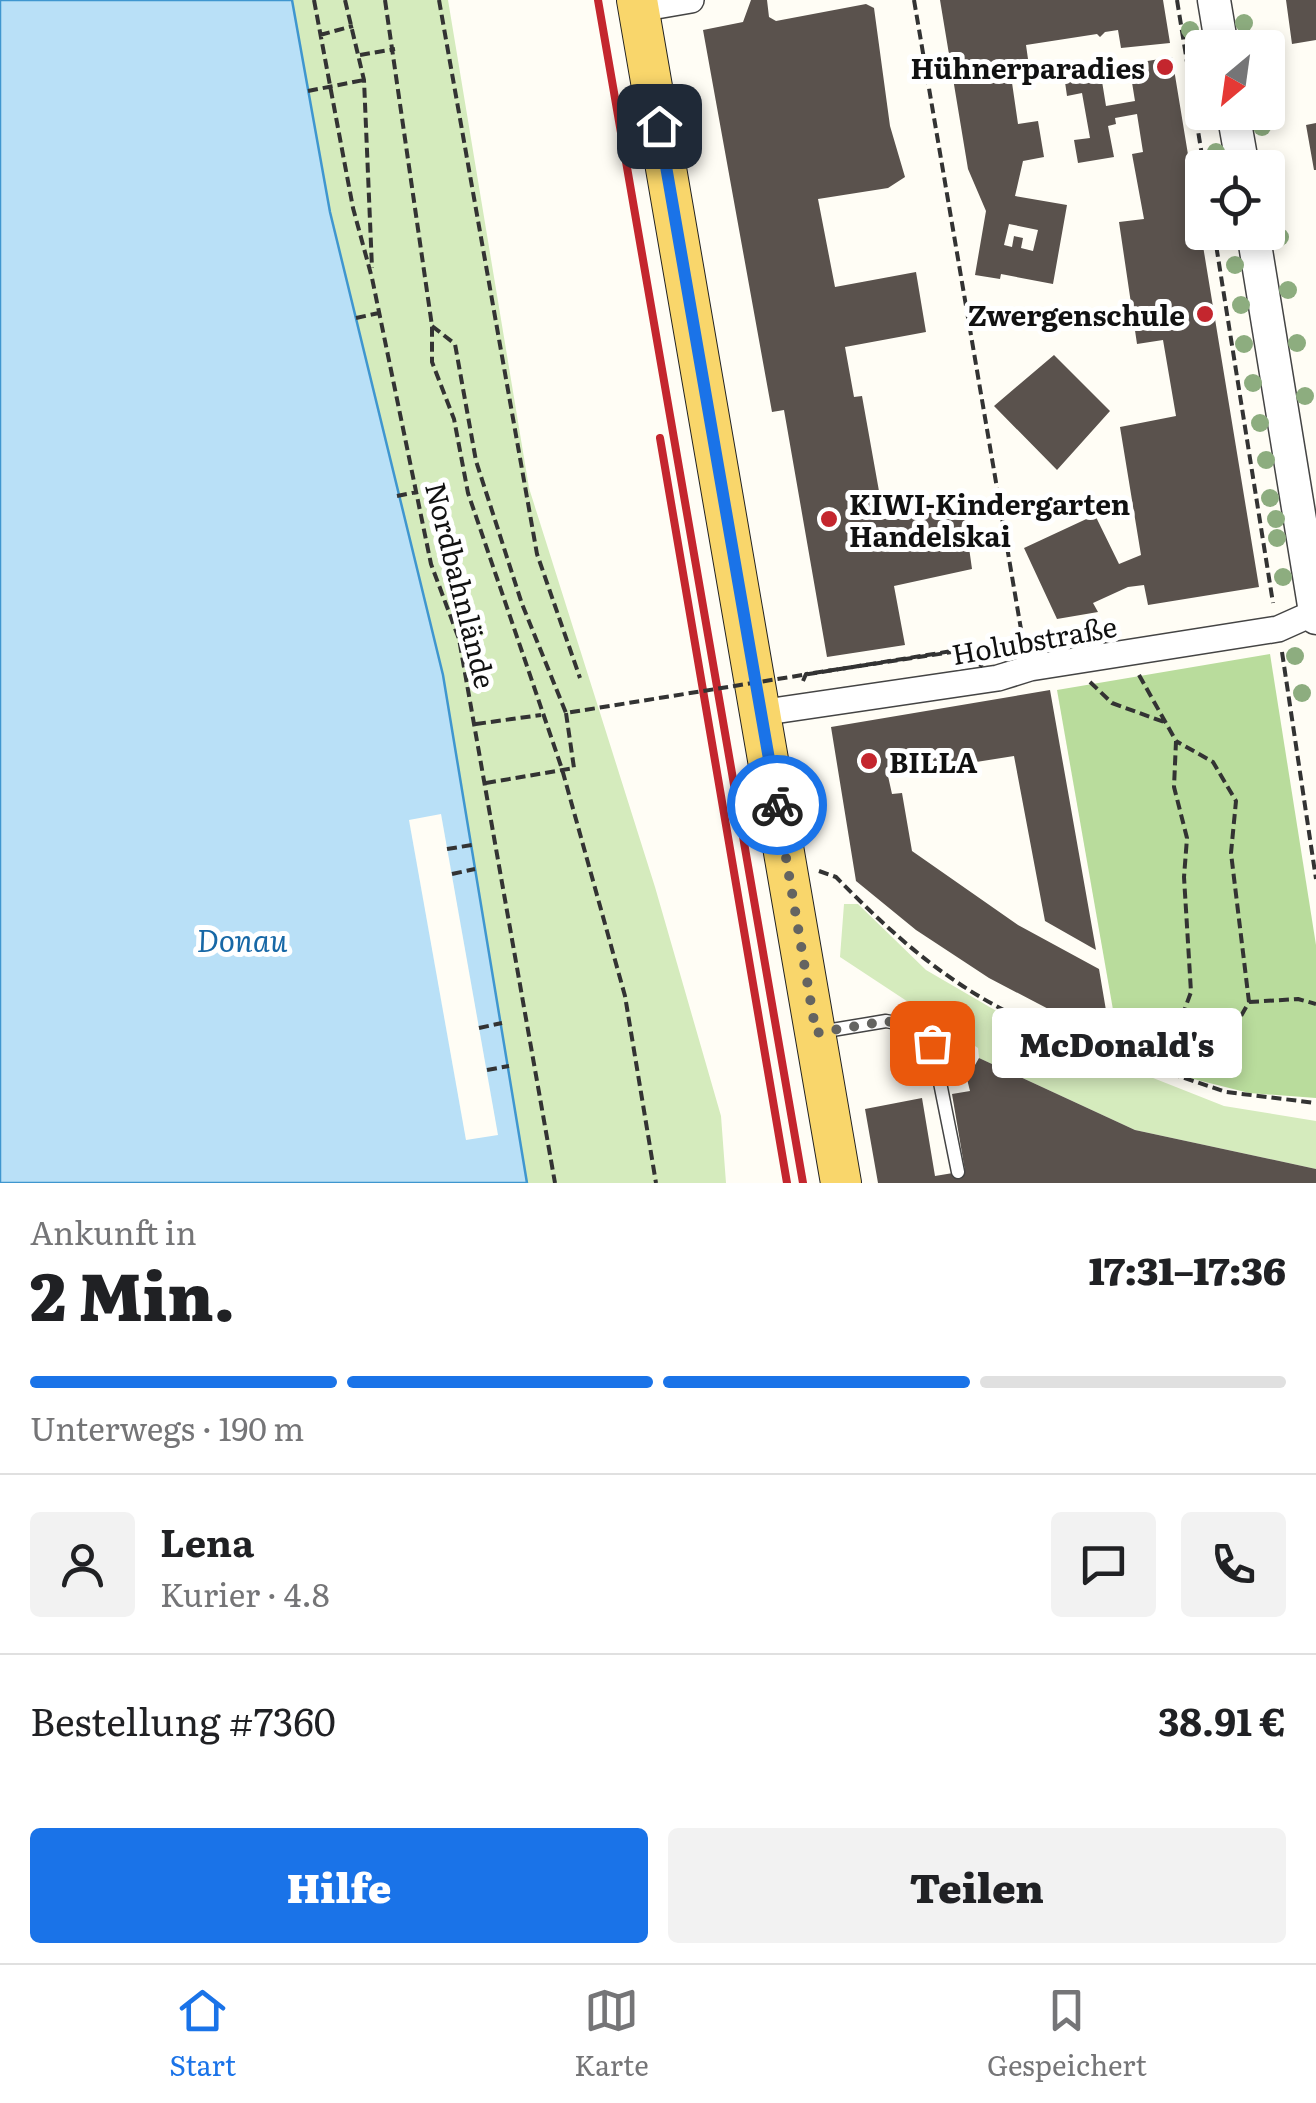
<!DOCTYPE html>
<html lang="de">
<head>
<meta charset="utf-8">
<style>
	:root { --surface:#fff; --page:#f2f2f2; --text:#202124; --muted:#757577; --line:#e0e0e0; --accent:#1a73e8 }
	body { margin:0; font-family:Literata,serif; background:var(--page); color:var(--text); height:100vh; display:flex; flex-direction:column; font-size:38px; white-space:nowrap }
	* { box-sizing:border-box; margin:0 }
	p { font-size:32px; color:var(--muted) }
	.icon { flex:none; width:55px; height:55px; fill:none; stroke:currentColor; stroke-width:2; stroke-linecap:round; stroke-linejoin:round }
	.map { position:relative; height:1183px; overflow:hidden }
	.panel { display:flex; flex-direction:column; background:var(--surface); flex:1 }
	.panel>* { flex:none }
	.needle { width:65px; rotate:209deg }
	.buttons { position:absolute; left:1185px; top:30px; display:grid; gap:20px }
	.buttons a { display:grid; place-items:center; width:100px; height:100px; border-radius:10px; background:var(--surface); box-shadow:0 5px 15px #0003; font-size:50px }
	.pin { position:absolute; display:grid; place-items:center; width:85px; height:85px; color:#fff; margin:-42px; border-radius:20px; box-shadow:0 5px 15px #0006 }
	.courier { position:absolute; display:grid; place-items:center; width:100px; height:100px; margin:-50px; border:8px solid #1a73e8; border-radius:50%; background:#fff; color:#222; box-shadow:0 2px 12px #0007 }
	.bubble { position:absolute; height:70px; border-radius:10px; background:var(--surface); box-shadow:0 5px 15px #0003; font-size:32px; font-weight:800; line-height:70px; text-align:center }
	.headline em { font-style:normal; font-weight:800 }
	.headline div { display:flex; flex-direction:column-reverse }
	.headline { display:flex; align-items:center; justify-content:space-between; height:170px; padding:0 30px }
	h1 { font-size:65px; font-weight:800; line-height:75px }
	.bar { display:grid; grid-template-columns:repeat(4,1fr); gap:15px 10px; align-content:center; height:120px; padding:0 30px }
	.bar i { height:12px; border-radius:8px; background:var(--line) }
	.bar .active { background:var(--accent) }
	.bar p { grid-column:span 4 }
	.line { display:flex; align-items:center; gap:25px; padding:0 30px; border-top:2px solid var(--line) }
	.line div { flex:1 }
	.round { display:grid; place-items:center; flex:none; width:105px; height:105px; border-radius:10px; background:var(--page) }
	.action { display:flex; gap:20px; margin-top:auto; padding:20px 30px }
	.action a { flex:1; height:115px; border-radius:10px; background:var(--accent); color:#fff; font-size:40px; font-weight:800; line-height:115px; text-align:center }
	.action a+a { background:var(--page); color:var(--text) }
	.tab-bar { display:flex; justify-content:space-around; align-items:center; height:140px; border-top:2px solid var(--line); background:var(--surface); font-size:28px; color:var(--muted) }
	.tab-bar a { display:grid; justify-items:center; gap:5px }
	.tab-bar .active { color:var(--accent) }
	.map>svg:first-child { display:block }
</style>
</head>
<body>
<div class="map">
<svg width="1316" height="1183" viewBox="0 0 1316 1183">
	<rect width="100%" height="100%" fill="#fffdf5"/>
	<path fill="#d5ebbd" d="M 292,0 L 448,0 L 529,488 L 655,887 L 721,1116 L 726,1183 L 527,1183 L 443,675 L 330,212 Z
		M 844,904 L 858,904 L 926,970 L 1024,1027 L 1224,1106 L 1316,1121 L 1316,1169 L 1135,1130 L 979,1058 L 978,1048 L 840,957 Z"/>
	<path fill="#b9dc9c" d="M 1270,654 L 1316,945 L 1316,1098 L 1249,1093 L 1122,1061 L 1057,690 Z"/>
	<path fill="#b9e0f7" stroke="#3f96cf" stroke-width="2.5" d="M 0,0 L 292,0 L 330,212 L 443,675 L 527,1183 L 0,1183 Z"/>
	<path fill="#fffdf5" d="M 441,814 L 498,1135 L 466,1140 L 409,820 Z"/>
	<path fill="#5a524d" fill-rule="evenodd" d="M 751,0 L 767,0 L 769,17 L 776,21 L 866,4 L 874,8 L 890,126 L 905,177 L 888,188 L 818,199 L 835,287 L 916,272 L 926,332 L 845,347 L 854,397 L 862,396 L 884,519 L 963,505 L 972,569 L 894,586 L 905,645 L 827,657 L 784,410 L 772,412 L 703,30 L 743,22 Z
		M 940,0 L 1163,0 L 1170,43 L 1121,48 L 1118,30 L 1105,32 L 1100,37 L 1097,34 L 1026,45 L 1029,66 L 1010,69 L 1018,124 L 1038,121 L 1044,157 L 1023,161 L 1015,196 L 1067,205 L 1053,284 L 1001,274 L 1000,279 L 975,275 L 986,211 L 968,169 ZM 1009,224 L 1038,230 L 1033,251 L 1021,248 L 1023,238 L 1014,236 L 1012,247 L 1004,245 Z
		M 1286,0 L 1316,0 L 1316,40 L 1292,44 Z
		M 1172,57 L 1259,587 L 1148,605 L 1144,585 L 1128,587 L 1093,603 L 1098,612 L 1057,619 L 1024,548 L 1095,515 L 1119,564 L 1141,555 L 1120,427 L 1176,416 L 1163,340 L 1137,344 L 1119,222 L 1144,219 L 1132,154 L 1143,152 L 1137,114 L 1115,118 L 1116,124 L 1108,126 L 1114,157 L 1078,163 L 1074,140 L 1090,138 L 1082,93 L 1067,96 L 1064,75 L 1100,69 L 1106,106 L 1135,101 L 1129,64 Z
		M 1316,123 L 1316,170 L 1314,170 L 1306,125 Z
		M 1054,355 L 1110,411 L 1057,470 L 994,406 Z
		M 1050,690 L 1096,950 L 1045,921 L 1014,756 L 888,776 L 892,794 L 902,793 L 912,851 L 1018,925 L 1099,969 L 1109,1028 L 1083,1016 L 1079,1025 L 989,978 L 916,930 L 856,881 L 831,727 Z
		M 979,1058 L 1135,1130 L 1316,1169 L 1316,1183 L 878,1183 L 865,1109 L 922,1098 L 935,1176 L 965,1171 L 952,1094 L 970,1091 L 967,1079 Z"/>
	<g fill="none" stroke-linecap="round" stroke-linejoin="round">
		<defs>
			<path id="service" d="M 820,1032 L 886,1021 L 921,1028 L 932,1043 L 958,1172"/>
			<path id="minor" d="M 639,9 L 691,0
				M 760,713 L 998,678 L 1030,668 L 1278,629 L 1316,612"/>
			<path id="tertiary" d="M 1214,0 L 1222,48
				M 1233,112 L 1243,168
				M 1253,232 L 1316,618"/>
			<path id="primary" d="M 637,0 L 841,1183"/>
		</defs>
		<use href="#service" stroke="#444" stroke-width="15"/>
		<use href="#minor" stroke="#444" stroke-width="28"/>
		<use href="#tertiary" stroke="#444" stroke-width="35"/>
		<use href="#primary" stroke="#222" stroke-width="42"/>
		<path stroke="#333" stroke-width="4" stroke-dasharray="10 5" stroke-linecap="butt" d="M 314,0 L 353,208 L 372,278 L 431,564 L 459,639 L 555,1183
			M 345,0 L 364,80 L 372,268
			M 385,0 L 432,326 L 432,362 L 454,419 L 468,493 L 562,769 L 625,996 L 656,1183
			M 439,0 L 537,554 L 580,678
			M 914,0 L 1023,641
			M 1177,0 L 1204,168
			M 320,35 L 353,26
			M 360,55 L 395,49
			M 308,91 L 364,80
			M 1214,232 L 1273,603
			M 356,318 L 379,313
			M 397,496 L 417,492
			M 1282,652 L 1316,879
			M 1139,675 L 1176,741 L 1174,787 L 1187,838 L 1184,877 L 1191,992 L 1176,1033 L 1229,1037 L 1249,1002 L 1231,853 L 1236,801 L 1213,762 L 1176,741
			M 803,681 L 806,674 L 1046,638
			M 1090,682 L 1112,703 L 1164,722
			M 476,724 L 541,715
			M 486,783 L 574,768 L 566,713
			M 447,849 L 472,845
			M 819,871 L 836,877 C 925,968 990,1016 1113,1054 L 1166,1029 L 1176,1033 L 1170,1041 L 1161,1036
			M 452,874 L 475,869
			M 1249,1002 L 1298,999 L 1316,1004
			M 479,1028 L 502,1023
			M 1113,1054 L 1226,1092 L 1316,1103
			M 487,1070 L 509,1066"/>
		<use href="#service" stroke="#fff" stroke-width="12"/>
		<use href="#minor" stroke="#fff" stroke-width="25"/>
		<use href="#tertiary" stroke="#fff" stroke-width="32"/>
		<use href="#primary" stroke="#f9d66b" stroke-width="40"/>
		<path stroke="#c4262e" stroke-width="8" d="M 598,0 L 803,1183
			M 660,438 L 787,1183"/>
		<path stroke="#333" stroke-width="4" stroke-dasharray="10 5" stroke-linecap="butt" d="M 432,326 L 455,344 L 476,461 L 522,604 L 566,713 L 977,647 L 987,656 L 980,667"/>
	</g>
	<g fill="#8dad7f">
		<circle cx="1244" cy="23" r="9"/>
		<circle cx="1190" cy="30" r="9"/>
		<circle cx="1262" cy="127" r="9"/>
		<circle cx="1216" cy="152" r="9"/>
		<circle cx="1280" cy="237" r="9"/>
		<circle cx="1235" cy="265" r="9"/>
		<circle cx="1288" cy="290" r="9"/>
		<circle cx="1241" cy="305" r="9"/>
		<circle cx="1297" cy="343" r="9"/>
		<circle cx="1244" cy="344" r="9"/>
		<circle cx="1253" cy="383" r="9"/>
		<circle cx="1305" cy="396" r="9"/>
		<circle cx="1260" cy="423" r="9"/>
		<circle cx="1266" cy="460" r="9"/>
		<circle cx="1270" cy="498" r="9"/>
		<circle cx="1276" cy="519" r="9"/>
		<circle cx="1277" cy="538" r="9"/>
		<circle cx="1283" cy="577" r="9"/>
		<circle cx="1295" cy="656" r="9"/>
		<circle cx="1302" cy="693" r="9"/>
	</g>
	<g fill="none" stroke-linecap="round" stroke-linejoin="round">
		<path stroke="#646461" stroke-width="10" stroke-dasharray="0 18" d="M 777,805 L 816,1033 L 886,1021 L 922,1028 L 932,1043"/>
		<path stroke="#1a73e8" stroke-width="12" d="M 659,126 L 777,805"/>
	</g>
	<g fill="#c4262e" stroke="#fff" stroke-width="4">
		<circle cx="1165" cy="67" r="10"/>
		<circle cx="1205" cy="314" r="10"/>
		<circle cx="829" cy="519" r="10"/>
		<circle cx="869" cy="761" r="10"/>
	</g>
	<g text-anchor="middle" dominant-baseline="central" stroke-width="10" stroke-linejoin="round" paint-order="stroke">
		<g font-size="28" font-weight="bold" fill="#111" stroke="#fff" text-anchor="end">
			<text x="1145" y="67">Hühnerparadies</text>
			<text x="1185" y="314">Zwergenschule</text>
			<text x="849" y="503" text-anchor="start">KIWI-Kindergarten<tspan x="849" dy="32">Handelskai</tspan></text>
			<text x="889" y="761" text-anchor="start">BILLA</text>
		</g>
		<g font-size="28" fill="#111" stroke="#fff">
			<text transform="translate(462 585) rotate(76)">Nordbahnlände</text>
			<text transform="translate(1034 639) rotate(-10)">Holubstraße</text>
		</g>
		<g font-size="30" font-style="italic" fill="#1768a6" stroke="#fff">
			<text x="242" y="939">Donau</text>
		</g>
	</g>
</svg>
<div class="buttons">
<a><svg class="needle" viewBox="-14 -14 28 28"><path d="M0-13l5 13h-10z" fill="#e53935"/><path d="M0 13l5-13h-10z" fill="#757577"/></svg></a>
<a><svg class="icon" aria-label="locate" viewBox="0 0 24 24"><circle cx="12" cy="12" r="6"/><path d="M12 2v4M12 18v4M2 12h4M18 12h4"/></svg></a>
</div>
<div class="pin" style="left:932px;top:1043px;background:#ea580c"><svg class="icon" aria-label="bag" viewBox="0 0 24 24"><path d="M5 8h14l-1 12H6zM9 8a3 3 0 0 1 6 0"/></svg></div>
<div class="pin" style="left:659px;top:126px;background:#1f2937"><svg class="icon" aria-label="home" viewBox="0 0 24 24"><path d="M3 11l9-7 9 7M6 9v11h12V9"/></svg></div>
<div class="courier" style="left:777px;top:805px"><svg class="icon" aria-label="bike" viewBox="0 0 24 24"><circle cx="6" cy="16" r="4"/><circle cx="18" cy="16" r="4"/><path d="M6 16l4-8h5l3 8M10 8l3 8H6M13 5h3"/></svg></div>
<div class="bubble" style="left:992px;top:1008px;width:250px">McDonald's</div>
</div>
<section class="panel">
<div class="headline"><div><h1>2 Min.</h1><p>Ankunft in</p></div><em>17:31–17:36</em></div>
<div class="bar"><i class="active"></i><i class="active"></i><i class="active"></i><i></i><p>Unterwegs · 190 m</p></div>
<div class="line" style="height:180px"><a class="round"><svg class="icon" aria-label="person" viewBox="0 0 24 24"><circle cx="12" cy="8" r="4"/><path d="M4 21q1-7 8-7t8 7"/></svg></a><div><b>Lena</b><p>Kurier · 4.8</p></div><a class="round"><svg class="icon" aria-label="chat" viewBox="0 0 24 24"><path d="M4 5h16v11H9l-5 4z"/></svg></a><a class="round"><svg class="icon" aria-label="phone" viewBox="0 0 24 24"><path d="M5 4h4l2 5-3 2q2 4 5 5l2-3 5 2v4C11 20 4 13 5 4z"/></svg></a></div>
<div class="line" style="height:130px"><div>Bestellung #7360</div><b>38.91 €</b></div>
<div class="action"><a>Hilfe</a><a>Teilen</a></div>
</section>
<nav class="tab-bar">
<a class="active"><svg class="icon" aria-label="home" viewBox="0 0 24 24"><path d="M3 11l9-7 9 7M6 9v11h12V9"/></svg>Start</a>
<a><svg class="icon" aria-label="map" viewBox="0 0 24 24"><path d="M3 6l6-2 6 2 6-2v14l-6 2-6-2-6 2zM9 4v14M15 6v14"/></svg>Karte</a>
<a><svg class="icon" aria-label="saved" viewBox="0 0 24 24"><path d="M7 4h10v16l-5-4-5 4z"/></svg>Gespeichert</a>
</nav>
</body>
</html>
